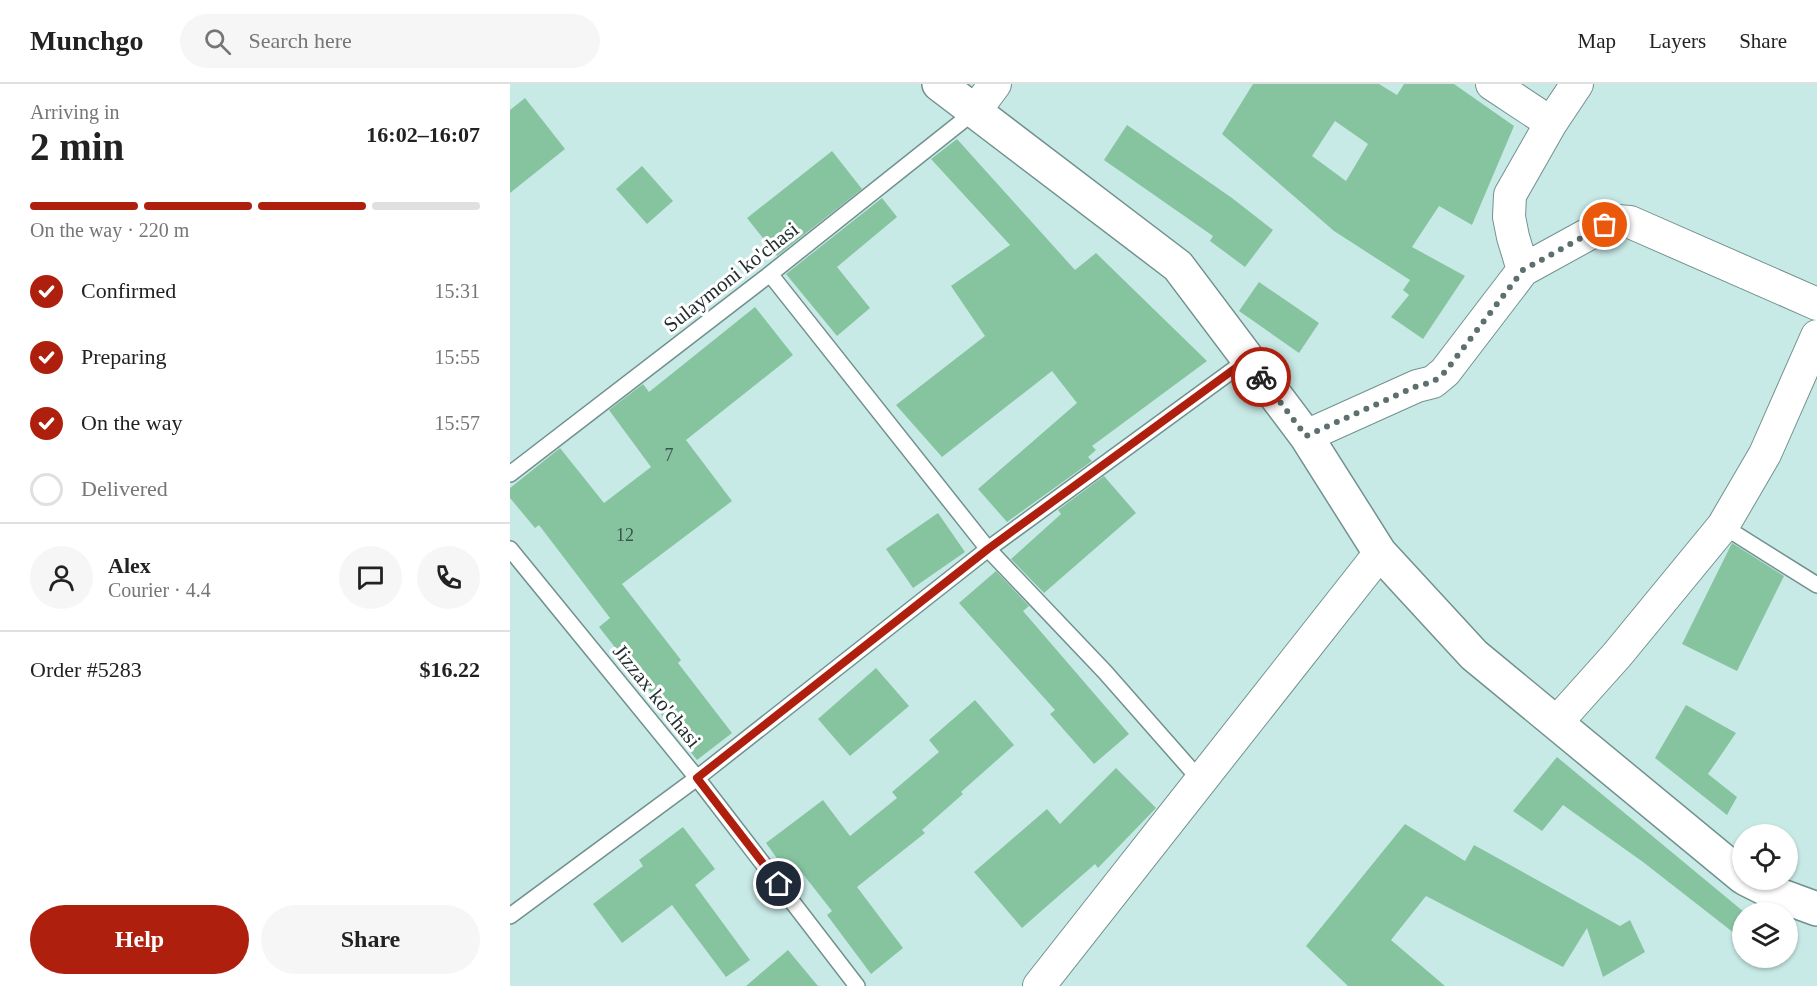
<!DOCTYPE html>
<html lang="en">
<head>
<meta charset="utf-8">
<style>
	:root { --surface:#fff; --page:#f6f6f6; --text:#222; --muted:#767676; --line:#e0e0e0; --accent:#ae200d }
	body { margin:0; font-family:Georgia,serif; background:var(--page); color:var(--text); height:100vh; display:flex; flex-direction:column; font-size:22px; white-space:nowrap }
	* { box-sizing:border-box; margin:0 }
	p { font-size:20px; color:var(--muted) }
	.icon { flex:none; width:33px; height:33px; fill:none; stroke:currentColor; stroke-width:2; stroke-linecap:round; stroke-linejoin:round }
	.map { position:relative; flex:1; overflow:hidden }
	.side { display:flex; flex-direction:column; background:var(--surface); width:510px }
	.side>* { flex:none }
	.tools { position:absolute; left:1222px; top:740px; display:grid; gap:12px }
	.tools a { display:grid; place-items:center; width:66px; height:66px; border-radius:50%; background:var(--surface); box-shadow:0 2px 4px #0004; font-size:30px }
	.pin { position:absolute; display:grid; place-items:center; width:51px; height:51px; color:#fff; margin:-26px; border:3px solid #fff; border-radius:50%; box-shadow:0 2px 6px #0007 }
	.courier { position:absolute; display:grid; place-items:center; width:60px; height:60px; margin:-30px; border:4px solid #ae200d; border-radius:50%; background:#fff; color:#222; box-shadow:0 2px 8px #0007 }
	.headline em { font-style:normal; font-weight:800 }
	.headline div { display:flex; flex-direction:column-reverse }
	.headline { display:flex; align-items:center; justify-content:space-between; height:102px; padding:0 30px }
	h1 { font-size:39px; font-weight:800; line-height:45px }
	.bar { display:grid; grid-template-columns:repeat(4,1fr); gap:9px 6px; align-content:center; height:72px; padding:0 30px }
	.bar i { height:8px; border-radius:4px; background:var(--line) }
	.bar .active { background:var(--accent) }
	.bar p { grid-column:span 4 }
	.line { display:flex; align-items:center; gap:15px; padding:0 30px; border-top:2px solid var(--line) }
	.line div { flex:1 }
	.round { display:grid; place-items:center; flex:none; width:63px; height:63px; border-radius:32px; background:var(--page) }
	ol { padding:0 30px; list-style:none }
	li { display:flex; align-items:center; gap:18px; height:66px }
	li p { margin-inline-start:auto }
	li .icon { padding:6px; border-radius:50%; background:var(--accent); color:#fff; stroke-width:4 }
	li:last-child { color:var(--muted) }
	li i { width:33px; height:33px; border:3px solid var(--line); border-radius:50% }
	.action { display:flex; gap:12px; margin-top:auto; padding:12px 30px }
	.action a { flex:1; height:69px; border-radius:36px; background:var(--accent); color:#fff; font-size:24px; font-weight:800; line-height:69px; text-align:center }
	.action a+a { background:var(--page); color:var(--text) }
	header { display:flex; align-items:center; gap:36px; box-sizing:border-box; height:84px; padding:0 30px; background:var(--surface); border-bottom:2px solid var(--line) }
	header strong { font-size:28px }
	nav { display:flex; gap:33px; margin-inline-start:auto; font-size:21px }
	.search { width:420px; height:54px; background:var(--page); display:flex; align-items:center; gap:15px; box-sizing:border-box; padding:0 21px; border-radius:33px; color:var(--muted); font-size:22px }
	main { display:flex; flex:1; min-height:0 }
	.map>svg:first-child { display:block }
</style>
</head>
<body>
<header>
<strong>Munchgo</strong>
<div class="search"><svg class="icon" aria-label="search" viewBox="0 0 24 24"><circle cx="10" cy="10" r="6"/><path d="M15 15l6 6"/></svg>Search here</div>
<nav><a>Map</a><a>Layers</a><a>Share</a></nav>
</header>
<main>
<section class="side">
<div class="headline"><div><h1>2 min</h1><p>Arriving in</p></div><em>16:02–16:07</em></div>
<div class="bar"><i class="active"></i><i class="active"></i><i class="active"></i><i></i><p>On the way · 220 m</p></div>
<ol>
<li><svg class="icon" aria-label="check" viewBox="0 0 24 24"><path d="M5 12l5 5 9-10"/></svg>Confirmed<p>15:31</p></li>
<li><svg class="icon" aria-label="check" viewBox="0 0 24 24"><path d="M5 12l5 5 9-10"/></svg>Preparing<p>15:55</p></li>
<li><svg class="icon" aria-label="check" viewBox="0 0 24 24"><path d="M5 12l5 5 9-10"/></svg>On the way<p>15:57</p></li>
<li><i></i>Delivered</li>
</ol>
<div class="line" style="height:108px"><a class="round"><svg class="icon" aria-label="person" viewBox="0 0 24 24"><circle cx="12" cy="8" r="4"/><path d="M4 21q1-7 8-7t8 7"/></svg></a><div><b>Alex</b><p>Courier · 4.4</p></div><a class="round"><svg class="icon" aria-label="chat" viewBox="0 0 24 24"><path d="M4 5h16v11H9l-5 4z"/></svg></a><a class="round"><svg class="icon" aria-label="phone" viewBox="0 0 24 24"><path d="M5 4h4l2 5-3 2q2 4 5 5l2-3 5 2v4C11 20 4 13 5 4z"/></svg></a></div>
<div class="line" style="height:78px"><div>Order #5283</div><b>$16.22</b></div>
<div class="action"><a>Help</a><a>Share</a></div>
</section>
<div class="map">
<svg width="1307" height="902" viewBox="0 0 1307 902">
	<rect width="100%" height="100%" fill="#c8eae7"/>
	<path fill="#86c4a0" fill-rule="evenodd" d="M 743,0 L 869,0 L 887,11 L 894,0 L 944,0 L 1004,42 L 962,141 L 929,122 L 902,163 L 955,192 L 913,255 L 881,233 L 899,211 L 893,206 L 900,196 L 824,147 L 712,50 ZM 825,37 L 858,60 L 836,97 L 802,72 Z
		M 15,14 L 55,65 L 0,109 L 0,26 Z
		M 617,41 L 722,114 L 763,146 L 735,183 L 700,157 L 703,152 L 594,76 Z
		M 447,55 L 565,186 L 586,169 L 697,277 L 582,362 L 586,366 L 578,373 L 582,377 L 497,438 L 468,405 L 567,319 L 542,287 L 432,373 L 386,321 L 475,252 L 441,202 L 500,161 L 421,75 Z
		M 322,67 L 352,105 L 267,172 L 237,134 Z
		M 132,82 L 163,117 L 137,140 L 106,105 Z
		M 372,114 L 387,133 L 327,183 L 360,224 L 327,252 L 276,190 Z
		M 749,198 L 809,239 L 789,269 L 729,227 Z
		M 245,223 L 283,271 L 176,356 L 222,417 L 112,500 L 171,576 L 168,579 L 222,649 L 187,676 L 140,616 L 144,613 L 89,543 L 100,534 L 29,441 L 25,444 L 0,414 L 0,404 L 50,364 L 94,419 L 141,383 L 99,326 L 133,300 L 139,308 Z
		M 594,392 L 626,429 L 534,509 L 501,475 L 551,430 L 548,426 Z
		M 428,429 L 455,468 L 403,504 L 376,465 Z
		M 1222,459 L 1274,492 L 1227,587 L 1172,560 Z
		M 486,487 L 519,522 L 513,527 L 619,650 L 584,680 L 540,630 L 545,626 L 449,519 Z
		M 366,584 L 399,622 L 340,672 L 308,635 Z
		M 465,616 L 504,661 L 451,708 L 453,710 L 412,746 L 415,749 L 347,803 L 393,864 L 361,890 L 317,831 L 322,827 L 285,780 L 276,787 L 256,759 L 313,716 L 340,752 L 387,714 L 382,708 L 429,668 L 419,656 Z
		M 1176,621 L 1226,649 L 1198,690 L 1227,713 L 1217,731 L 1145,674 Z
		M 1047,673 L 1234,828 L 1233,836 L 1224,849 L 1133,778 L 1053,721 L 1032,747 L 1003,727 Z
		M 606,684 L 646,724 L 588,784 L 585,780 L 512,844 L 464,788 L 537,725 L 550,740 Z
		M 895,740 L 955,777 L 964,761 L 1110,842 L 1120,836 L 1135,868 L 1093,893 L 1077,844 L 1053,883 L 916,812 L 881,856 L 935,902 L 838,902 L 796,862 Z
		M 173,743 L 205,785 L 185,801 L 240,876 L 216,893 L 162,821 L 112,859 L 83,820 L 133,782 L 129,776 Z
		M 278,866 L 308,902 L 236,902 Z"/>
	<g fill="none" stroke-linecap="round" stroke-linejoin="round">
		<defs>
			<path id="lane" d="M 260,190 L 478,465 L 595,588 L 691,697
				M 0,390 L 260,190 L 465,27
				M 1213,442 L 1307,501
				M 0,465 L 187,694 L 347,902
				M 0,832 L 187,694 L 478,465 L 738,275"/>
			<path id="street" d="M 982,0 L 1041,39
				M 465,27 L 485,0
				M 1013,186 L 1003,153 L 999,133 L 1000,111 L 1041,39 L 1067,0
				M 796,352 L 907,302 L 923,298 L 935,288 L 1013,186 L 1095,141 L 1107,137 L 1120,138 L 1307,220
				M 1047,638 L 1107,571 L 1213,442 L 1255,370 L 1307,252
				M 529,902 L 870,469"/>
			<path id="secondary" d="M 429,0 L 668,182 L 796,352 L 870,469 L 964,571 L 1233,793
				M 1236,795 L 1266,810 L 1307,825"/>
		</defs>
		<use href="#lane" stroke="#72918e" stroke-width="18"/>
		<use href="#street" stroke="#72918e" stroke-width="34"/>
		<use href="#secondary" stroke="#72918e" stroke-width="36"/>
		<use href="#lane" stroke="#fff" stroke-width="15"/>
		<use href="#street" stroke="#fff" stroke-width="32"/>
		<use href="#secondary" stroke="#fff" stroke-width="33"/>
	</g>
	<g fill="none" stroke-linecap="round" stroke-linejoin="round">
		<path stroke="#5c706f" stroke-width="6" stroke-dasharray="0 10.8" d="M 751,293 L 796,352 L 907,302 L 923,298 L 935,288 L 1013,186 L 1095,141"/>
		<path stroke="#ae200d" stroke-width="8" d="M 269,800 L 187,694 L 478,465 L 738,275 L 751,293"/>
	</g>
	<g text-anchor="middle" dominant-baseline="central" stroke-width="6" stroke-linejoin="round" paint-order="stroke">
		<g font-size="18" fill="#3b544a">
			<text x="159" y="371">7</text>
			<text x="115" y="451">12</text>
		</g>
		<g font-size="21" fill="#222f2e" stroke="#fff">
			<text transform="translate(221 193) rotate(-38)">Sulaymoni ko'chasi</text>
			<text transform="translate(147 612) rotate(51)">Jizzax ko'chasi</text>
		</g>
	</g>
</svg>
<div class="tools">
<a><svg class="icon" aria-label="locate" viewBox="0 0 24 24"><circle cx="12" cy="12" r="6"/><path d="M12 2v4M12 18v4M2 12h4M18 12h4"/></svg></a>
<a><svg class="icon" aria-label="layers" viewBox="0 0 24 24"><path d="M12 4l9 5-9 5-9-5zM3 14l9 5 9-5"/></svg></a>
</div>
<div class="pin" style="left:1095px;top:141px;background:#ea580c"><svg class="icon" aria-label="bag" viewBox="0 0 24 24"><path d="M5 8h14l-1 12H6zM9 8a3 3 0 0 1 6 0"/></svg></div>
<div class="pin" style="left:269px;top:800px;background:#1f2937"><svg class="icon" aria-label="home" viewBox="0 0 24 24"><path d="M3 11l9-7 9 7M6 9v11h12V9"/></svg></div>
<div class="courier" style="left:751px;top:293px"><svg class="icon" aria-label="bike" viewBox="0 0 24 24"><circle cx="6" cy="16" r="4"/><circle cx="18" cy="16" r="4"/><path d="M6 16l4-8h5l3 8M10 8l3 8H6M13 5h3"/></svg></div>
</div>
</main>
</body>
</html>
